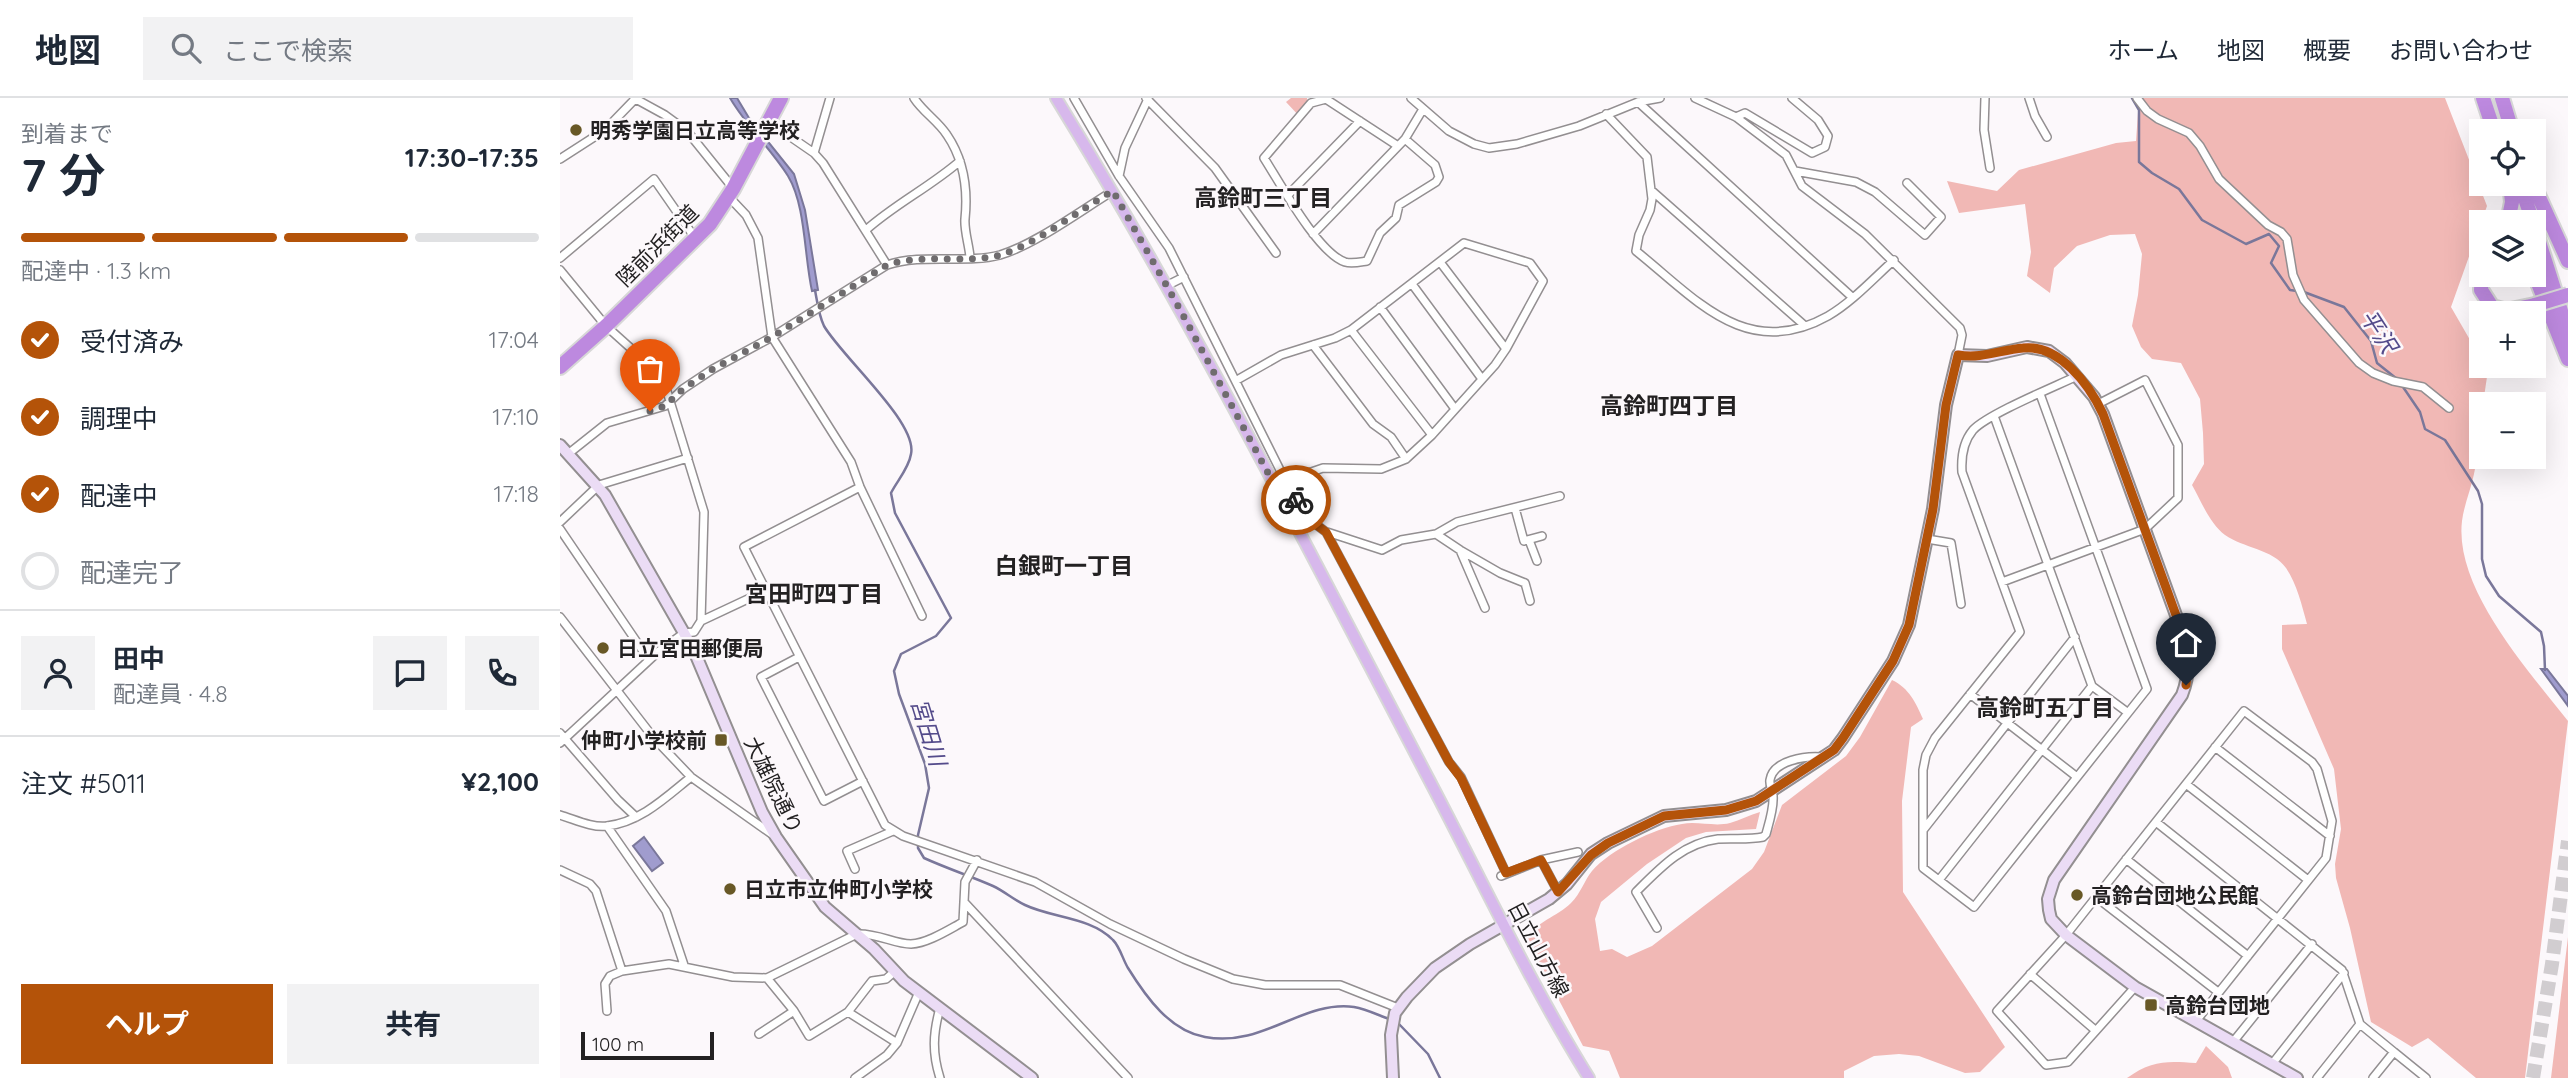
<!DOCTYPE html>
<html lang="ja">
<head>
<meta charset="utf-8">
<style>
	:root { --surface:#fff; --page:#f2f2f3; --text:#1f2937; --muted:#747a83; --line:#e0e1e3; --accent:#b45309 }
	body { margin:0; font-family:Quicksand,"Noto Sans JP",sans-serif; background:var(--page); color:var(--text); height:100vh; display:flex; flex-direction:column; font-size:26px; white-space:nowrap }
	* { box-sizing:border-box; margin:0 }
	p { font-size:23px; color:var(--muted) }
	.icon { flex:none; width:38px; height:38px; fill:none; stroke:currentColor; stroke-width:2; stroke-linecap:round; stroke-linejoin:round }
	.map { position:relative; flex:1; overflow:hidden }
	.drawer { display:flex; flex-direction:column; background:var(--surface); width:560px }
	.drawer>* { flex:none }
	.tools { position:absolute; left:1909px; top:21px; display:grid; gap:14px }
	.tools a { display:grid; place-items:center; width:77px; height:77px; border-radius:0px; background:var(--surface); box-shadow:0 7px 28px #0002; font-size:35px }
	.scale { position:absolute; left:21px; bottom:18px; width:133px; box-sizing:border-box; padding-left:7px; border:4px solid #232122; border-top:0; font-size:19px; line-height:24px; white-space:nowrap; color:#232122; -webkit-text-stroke:5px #fcf8fb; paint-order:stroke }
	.pin { position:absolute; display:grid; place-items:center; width:60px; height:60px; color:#fff; margin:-72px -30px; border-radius:50% 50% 50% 0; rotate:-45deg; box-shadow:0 0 7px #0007 }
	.pin .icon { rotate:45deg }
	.courier { position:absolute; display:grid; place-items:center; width:70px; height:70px; margin:-35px; border:5px solid #b45309; border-radius:50%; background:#fff; color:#222; box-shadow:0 2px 9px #0007 }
	.overview em { font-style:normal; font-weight:700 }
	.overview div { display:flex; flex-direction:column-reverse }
	.overview { display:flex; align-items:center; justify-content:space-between; height:119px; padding:0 21px }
	h1 { font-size:46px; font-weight:700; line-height:52px }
	.bar { display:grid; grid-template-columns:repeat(4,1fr); gap:10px 7px; align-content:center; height:84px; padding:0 21px }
	.bar i { height:9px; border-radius:5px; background:var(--line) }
	.bar .selected { background:var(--accent) }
	.bar p { grid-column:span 4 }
	.line { display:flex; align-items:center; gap:18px; padding:0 21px; border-top:2px solid var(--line) }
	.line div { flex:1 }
	.round { display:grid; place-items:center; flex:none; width:74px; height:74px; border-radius:0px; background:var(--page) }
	ol { padding:0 21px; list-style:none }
	li { display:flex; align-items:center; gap:21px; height:77px }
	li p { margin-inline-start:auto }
	li .icon { padding:7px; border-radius:50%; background:var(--accent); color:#fff; stroke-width:4 }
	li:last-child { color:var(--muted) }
	li i { width:38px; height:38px; border:4px solid var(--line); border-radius:50% }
	.action { display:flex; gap:14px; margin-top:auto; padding:14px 21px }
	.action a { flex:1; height:80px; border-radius:0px; background:var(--accent); color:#fff; font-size:28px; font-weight:700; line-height:80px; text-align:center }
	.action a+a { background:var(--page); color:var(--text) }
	header { display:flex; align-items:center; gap:42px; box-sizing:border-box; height:98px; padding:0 35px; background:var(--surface); border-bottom:2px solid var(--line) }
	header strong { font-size:33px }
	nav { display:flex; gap:38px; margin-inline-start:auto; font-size:24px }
	.search { width:490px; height:63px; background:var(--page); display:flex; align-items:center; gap:18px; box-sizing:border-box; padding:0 24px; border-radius:0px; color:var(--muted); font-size:26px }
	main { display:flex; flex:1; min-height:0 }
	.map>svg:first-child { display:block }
</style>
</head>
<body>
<header>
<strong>地図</strong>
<div class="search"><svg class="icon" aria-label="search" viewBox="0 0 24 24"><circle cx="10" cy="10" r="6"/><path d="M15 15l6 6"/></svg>ここで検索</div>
<nav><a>ホーム</a><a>地図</a><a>概要</a><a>お問い合わせ</a></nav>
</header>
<main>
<section class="drawer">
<div class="overview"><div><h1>7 分</h1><p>到着まで</p></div><em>17:30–17:35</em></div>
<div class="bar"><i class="selected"></i><i class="selected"></i><i class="selected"></i><i></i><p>配達中 · 1.3 km</p></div>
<ol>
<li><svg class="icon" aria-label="check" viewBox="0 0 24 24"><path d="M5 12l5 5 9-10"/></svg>受付済み<p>17:04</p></li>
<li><svg class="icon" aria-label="check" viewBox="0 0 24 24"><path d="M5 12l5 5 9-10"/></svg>調理中<p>17:10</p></li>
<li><svg class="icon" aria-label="check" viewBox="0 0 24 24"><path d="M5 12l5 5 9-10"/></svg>配達中<p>17:18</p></li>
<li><i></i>配達完了</li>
</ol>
<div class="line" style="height:126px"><a class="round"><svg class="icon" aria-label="person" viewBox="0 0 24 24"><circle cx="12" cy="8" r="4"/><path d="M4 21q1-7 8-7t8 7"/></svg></a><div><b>田中</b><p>配達員 · 4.8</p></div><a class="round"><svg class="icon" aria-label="chat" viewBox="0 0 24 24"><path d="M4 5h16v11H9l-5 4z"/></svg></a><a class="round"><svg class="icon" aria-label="phone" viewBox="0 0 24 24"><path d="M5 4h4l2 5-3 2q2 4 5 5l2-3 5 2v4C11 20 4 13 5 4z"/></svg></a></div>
<div class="line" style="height:91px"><div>注文 #5011</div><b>¥2,100</b></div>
<div class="action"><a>ヘルプ</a><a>共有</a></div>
</section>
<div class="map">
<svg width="2008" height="980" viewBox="0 0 2008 980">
	<rect width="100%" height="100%" fill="#fcf8fb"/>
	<path fill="#f1b8b5" d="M 731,0 L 747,0 L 748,9 L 740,19 L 726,4 Z
		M 1579,0 L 1885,0 L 1927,108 L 1891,209 L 1921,261 L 1922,268 L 1926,268 L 1928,272 L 1923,306 L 1922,306 C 1921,329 1919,353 1914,376 C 1911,391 1904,407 1902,423 C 1894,491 1969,573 2008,623 L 1965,980 L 1916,980 L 1868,940 L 1852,949 L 1811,924 L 1790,830 L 1776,780 L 1775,766 L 1781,731 L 1774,671 L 1722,551 L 1722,527 L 1747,526 C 1742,508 1737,486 1726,470 C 1713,451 1683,450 1665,437 C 1650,426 1641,403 1632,387 L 1644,366 L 1643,335 L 1640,301 L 1621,265 L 1592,261 L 1581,249 L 1572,228 L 1578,197 L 1582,156 L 1575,136 L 1550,137 L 1517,148 L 1494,170 L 1490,195 L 1467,178 L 1471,154 L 1465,106 L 1399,115 L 1387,83 L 1437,93 L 1459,72 L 1556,45 L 1576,43 Z
		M 1332,582 C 1349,590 1356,605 1363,621 L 1351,629 L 1342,703 L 1343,794 L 1445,949 L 1420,974 L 1405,975 L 1359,958 L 1339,956 L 1314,958 L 1284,973 L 1284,980 L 1060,980 L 1049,953 L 1023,948 L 967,841 C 976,823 997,819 1011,805 C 1021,795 1024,783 1032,773 C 1050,752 1095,730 1122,726 C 1137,723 1155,729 1170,725 C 1180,722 1190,717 1200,714 L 1196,731 L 1146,734 L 1126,740 L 1087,766 L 1041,804 L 1035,821 L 1040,853 L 1052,851 L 1067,859 L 1092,848 L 1192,771 L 1204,754 L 1222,707 L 1286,658 L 1300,639 Z
		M 2008,839 L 2008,980 L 1991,980 Z
		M 1646,948 L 1668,969 L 1672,980 L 1567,980 C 1592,962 1607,963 1636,965 Z"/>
	<path fill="#a09cce" stroke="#7a779a" stroke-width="2" d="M 170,0 L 177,0 L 189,20 L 234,76 L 245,112 L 258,192 L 252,193 C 244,158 246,108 228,78 C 211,51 187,29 170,0 Z
		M 1981,571 L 1987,571 L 2008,598 L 2008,608 Z
		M 84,739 L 103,765 L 92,773 L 73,748 Z"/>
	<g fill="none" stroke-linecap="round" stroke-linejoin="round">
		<path stroke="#7a779a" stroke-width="2.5" d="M 1572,0 L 1579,12 L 1579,64 L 1592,75 L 1619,91 L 1642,122 L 1686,146 L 1709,136 L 1719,148 L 1711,165 L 1730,192 L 1744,194 L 1784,209 L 1811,243 L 1817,265 L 1837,281
			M 255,192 C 257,203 259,218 264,228 C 282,259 358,325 351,356 C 349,370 337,383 331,395 L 335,415 L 391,520 L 376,538 L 341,556 L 334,573 L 339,596 L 365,666 L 369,690 L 358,737 L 358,750 L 364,760 C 386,770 410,778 433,788 C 444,793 454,802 465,807 C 492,820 531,819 553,842 C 560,849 563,862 568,870 C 586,899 610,933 645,939 C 703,950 742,902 794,909 C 806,911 818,917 829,921
			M 1841,286 L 1860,314 L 1865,331 L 1885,342 L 1918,393 L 1922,406 L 1922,461 L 1926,478 L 1939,498 L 1981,534 L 1984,548 L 1985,572
			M 838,925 L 868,956 L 880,980"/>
		<path stroke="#d1cdd0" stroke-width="14" stroke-dasharray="14 7" stroke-linecap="butt" d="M 1973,980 L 1992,866 L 2008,743"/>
		<defs>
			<path id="street" d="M 74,0 L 105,17 L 127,33 L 173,90
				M 354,0 C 363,14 378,23 387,37 C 404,62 408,92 405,121 C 404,132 409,147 410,159
				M 514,0 L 559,78 L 609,150 L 736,404 L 746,419 L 766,434 L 889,664 L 901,679 L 946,775
				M 586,0 L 655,70 L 716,155
				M 851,0 L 889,33 L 914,46 L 929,50 L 957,46 L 1019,28 L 1078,4 L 1100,0
				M 1135,0 L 1176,19 L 1226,57 L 1242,88 L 1305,136 L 1400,230 L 1402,237 L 1398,257
				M 1425,0 L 1424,32 L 1430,70
				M 1469,0 L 1475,18 L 1487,39
				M 1577,0 L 1587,13 L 1598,21 L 1629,35 L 1640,48 L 1659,81 L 1708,127 L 1721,134 L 1727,141 L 1733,177 L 1744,202 L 1799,265 L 1813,275 L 1833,283 L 1863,289 L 1889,310
				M 1078,4 L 1292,199
				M 1046,16 L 1087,59 L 1092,101 L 1090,112 L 1079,137 L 1076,153 C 1135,200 1186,264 1268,218 C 1292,204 1313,181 1334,162
				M 1176,19 L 1185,15 L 1252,55 L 1265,49 L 1268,38 L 1258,22 L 1232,0
				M 209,24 L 254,55 L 263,65 L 327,167
				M 838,48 L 766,1 L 751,5 L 704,60 C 720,85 758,155 785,164 C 792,166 800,164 807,163 L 820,135 L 836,120 L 839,107 L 876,84 L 879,79 L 875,67 L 845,41
				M 254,55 L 270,0
				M 0,61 L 45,32 L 75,1
				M 1235,73 L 1296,84 L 1315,94 L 1365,137 L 1381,119 L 1347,85
				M 559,78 L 565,50 L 588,1
				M 1091,92 L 1244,227
				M 728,97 L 800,23
				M 169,99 L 186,117 L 198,140 L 212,239 L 291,364 L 300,389 L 362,518
				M 306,132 C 335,106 370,89 400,63
				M 753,136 L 845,41 L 863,11
				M 0,160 L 94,81 L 135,140
				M 880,164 L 946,251
				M 0,172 L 46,228 L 95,272 L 105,287 L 144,414 L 141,523 L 134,534 L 124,535 L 99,553 L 0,645
				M 852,186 L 922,281
				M 606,188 L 624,179
				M 820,209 L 895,311
				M 791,232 L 872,337
				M 753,247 L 813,326 L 831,339 L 846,361
				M 677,282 L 721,257 L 775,240 L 791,232 L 904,145 L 970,165 L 983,183 L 946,251 L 935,267 L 872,337 L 846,361 L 821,371 L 763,370 L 722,384
				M 1480,296 L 1587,591 L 1414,809 L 1363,770 L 1363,672 L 1366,657 L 1375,640 L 1460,534 L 1402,374 C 1401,359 1403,344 1413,332 C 1428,316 1494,289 1517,278
				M 1434,318 L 1532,588 L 1567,614
				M 8,356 L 47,325 L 105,308 L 123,291 L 153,271 L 212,239 L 327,167 C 362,155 406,166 440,157 C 476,146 520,113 553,93
				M 300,389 L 184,449 L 325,727 L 343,738 L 475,784 L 550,826 L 624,861 L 673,881 L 705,887 L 780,887 L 838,910
				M 955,410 L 964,443 L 982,438
				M 0,424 L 39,387 L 128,360
				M 0,431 L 89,562
				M 767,434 L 822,452 L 841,442 L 876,436 L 897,424 L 1000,398
				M 876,436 L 900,452 L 925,510
				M 1367,441 L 1391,445 L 1401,506
				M 969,442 L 977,463
				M 900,452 L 940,475 L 965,485 L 970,503
				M 1442,484 L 1585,431 L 1618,400 L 1618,347 L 1585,282 L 1538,306
				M 0,519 L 93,639 L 131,679 L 213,737
				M 141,523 L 205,493
				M 239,559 L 201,579 L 264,703 L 303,683
				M 1410,596 L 1517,679
				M 0,635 L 58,702 L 76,719
				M 1655,649 L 1770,738
				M 1626,686 L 1748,782
				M 0,717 C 14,721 32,730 47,728 C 81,724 106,699 131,679
				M 1596,724 L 1782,872 L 1800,926 L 1834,954 L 1813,980
				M 47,728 L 106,813 L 124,867
				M 1364,731 L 1515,539
				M 1566,761 L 1688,858
				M 417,762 L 405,784 L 404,804 L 568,980
				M 981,762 L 998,794
				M 295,771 L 287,753 L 333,733
				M 0,772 L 30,786 L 36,793 L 62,873
				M 941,778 L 981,762 L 1018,754
				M 1379,782 L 1532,588
				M 1536,799 L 1658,894
				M 1097,830 L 1076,794 C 1100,770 1123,745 1158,741 C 1173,740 1188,742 1203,739 L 1206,736 C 1209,725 1214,710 1213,698 C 1213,692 1209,688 1210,682 C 1213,662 1246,658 1261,659
				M 1470,876 L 1535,932
				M 207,880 L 234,913
				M 1575,889 L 1508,964 L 1486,967 L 1437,913 L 1506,837 L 1684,613 L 1752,664 L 1757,671 L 1772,723 L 1766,760 L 1636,923
				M 47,913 L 45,886 L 50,878 L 62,873 L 109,866 L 173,879 L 207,880 L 297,836 C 318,835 334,846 351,846 C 368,845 388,832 403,824 L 404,804
				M 288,914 L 337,945
				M 199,936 L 234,913 L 249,938 L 288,914 L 312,883 L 326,881 L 334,874
				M 1673,944 L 1752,846
				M 1834,954 L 1866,980
				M 1712,966 L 1784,875
				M 295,980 L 327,957 L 337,945 L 359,894
				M 380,980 C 372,955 373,935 380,910
				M 1757,980 L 1800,926"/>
			<path id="secondary" d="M 0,347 L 45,397 L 124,535 L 135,555 L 202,714 L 216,739 L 265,809 L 314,851 L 344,883 L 472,980
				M 833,980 L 831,937 L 835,915 L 847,899 L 875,870 L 910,846 L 989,801 L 1007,786 L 1031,756 L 1048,745 L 1104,718 L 1166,712 L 1196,703 L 1274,652 L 1283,640 L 1333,563 L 1349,527 L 1373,411 L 1386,307 L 1398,257 L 1427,258 L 1467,249 L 1489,253 L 1505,265 L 1534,299 L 1543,316 L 1625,542 C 1630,562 1629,579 1622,597 L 1494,782 L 1488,801 L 1489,812 L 1491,821 L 1506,837 L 1575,889 L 1737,980"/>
			<path id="primary" d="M 496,0 C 630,218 746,447 865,674 C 919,776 968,882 1029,980"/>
			<path id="highway" d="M 1923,0 L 1934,33
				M 1942,0 L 1952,33
				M 1960,86 L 1973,124
				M 1973,86 L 2008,163
				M 1948,124 L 1952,104 L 1950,86
				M 1974,128 L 2008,235
				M 1922,173 L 1921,192 L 1932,209 L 1946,213 L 1975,207
				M 1974,175 L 2008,261
				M 0,269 L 46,228 L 150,126 L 173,91 L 221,0"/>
		</defs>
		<use href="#street" stroke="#938f91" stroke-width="10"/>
		<use href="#secondary" stroke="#938f91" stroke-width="14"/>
		<use href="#primary" stroke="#d7d7d7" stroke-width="14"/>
		<use href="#highway" stroke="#d7d7d7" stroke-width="18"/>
		<use href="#street" stroke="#fff" stroke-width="7"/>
		<use href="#secondary" stroke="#ebdcf5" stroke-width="10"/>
		<use href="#primary" stroke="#d7b8ec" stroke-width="10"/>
		<use href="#highway" stroke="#bd89df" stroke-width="14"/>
		<defs>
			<path id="highway-bridge" d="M 1975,207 L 2008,197"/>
		</defs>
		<use href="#highway-bridge" stroke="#d7d7d7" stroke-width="18" stroke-linecap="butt"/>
		<use href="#highway-bridge" stroke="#bd89df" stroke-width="14"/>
	</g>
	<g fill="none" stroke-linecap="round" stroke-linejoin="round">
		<path stroke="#6f6c6e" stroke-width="7" stroke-dasharray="0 12.6" d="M 90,313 L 105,308 L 123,291 L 153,271 L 212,239 L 327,167 C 362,155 405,166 440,157 C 476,146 519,112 553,93 L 617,206 L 715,388 L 725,383 L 736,402"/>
		<path stroke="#b45309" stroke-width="9" d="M 736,402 L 746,419 L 766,434 L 889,664 L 901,680 L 946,775 L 981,762 L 998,794 L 1031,757 L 1048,745 L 1104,718 L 1166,712 L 1196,703 L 1274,652 L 1283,640 L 1333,563 L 1349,527 L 1373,411 L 1386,307 L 1398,257 C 1422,261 1440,252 1463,250 C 1499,246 1529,286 1543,316 L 1625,542 L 1629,561 L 1626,587"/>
	</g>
	<g fill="#685826" stroke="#fcf8fb" stroke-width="2.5">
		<circle cx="16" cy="32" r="7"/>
		<circle cx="43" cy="550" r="7"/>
		<rect x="154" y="635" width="14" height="14" rx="3.5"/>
		<circle cx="170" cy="791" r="7"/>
		<circle cx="1517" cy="797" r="7"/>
		<rect x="1584" y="900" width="14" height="14" rx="3.5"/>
	</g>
	<g text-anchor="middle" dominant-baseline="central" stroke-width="5" stroke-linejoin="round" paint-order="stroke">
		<g font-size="21" font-weight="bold" fill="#232122" stroke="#fcf8fb" text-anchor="start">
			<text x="30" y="32">明秀学園日立高等学校</text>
			<text x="57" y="550">日立宮田郵便局</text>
			<text x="147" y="642" text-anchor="end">仲町小学校前</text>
			<text x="184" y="791">日立市立仲町小学校</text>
			<text x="1531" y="797">高鈴台団地公民館</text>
			<text x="1605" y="907">高鈴台団地</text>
		</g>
		<g font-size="21" fill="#232122" stroke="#fcf8fb">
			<text transform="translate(97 147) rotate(-45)">陸前浜街道</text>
			<text transform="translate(214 687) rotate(64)">大雄院通り</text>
			<text transform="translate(979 851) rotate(62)">日立山方線</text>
		</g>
		<g font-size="23" font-weight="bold" fill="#232122" stroke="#fcf8fb">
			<text x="703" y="99">高鈴町三丁目</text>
			<text x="1109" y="307">高鈴町四丁目</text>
			<text x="504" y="467">白銀町一丁目</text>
			<text x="254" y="495">宮田町四丁目</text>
			<text x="1485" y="609">高鈴町五丁目</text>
		</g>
		<g font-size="23" font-style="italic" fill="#544b8b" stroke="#fcf8fb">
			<text transform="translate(1819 233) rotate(57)">平沢</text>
			<text transform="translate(369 634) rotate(73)">宮田川</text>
		</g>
	</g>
</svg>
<div class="tools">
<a><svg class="icon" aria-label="locate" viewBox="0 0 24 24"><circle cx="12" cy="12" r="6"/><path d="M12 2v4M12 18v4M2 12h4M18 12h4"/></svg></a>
<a><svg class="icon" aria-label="layers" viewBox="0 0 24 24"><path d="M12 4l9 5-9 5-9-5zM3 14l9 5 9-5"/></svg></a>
<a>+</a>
<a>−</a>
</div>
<div class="scale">100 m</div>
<div class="pin" style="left:90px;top:313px;background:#ea580c"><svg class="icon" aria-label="bag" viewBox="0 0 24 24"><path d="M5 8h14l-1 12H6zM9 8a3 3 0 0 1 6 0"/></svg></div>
<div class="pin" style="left:1626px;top:587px;background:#1f2937"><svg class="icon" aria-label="home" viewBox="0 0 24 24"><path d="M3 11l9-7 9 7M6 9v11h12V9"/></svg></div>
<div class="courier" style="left:736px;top:402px"><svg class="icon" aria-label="bike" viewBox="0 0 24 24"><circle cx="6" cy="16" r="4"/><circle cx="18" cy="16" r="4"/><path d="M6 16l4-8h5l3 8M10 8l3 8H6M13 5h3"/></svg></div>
</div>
</main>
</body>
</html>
